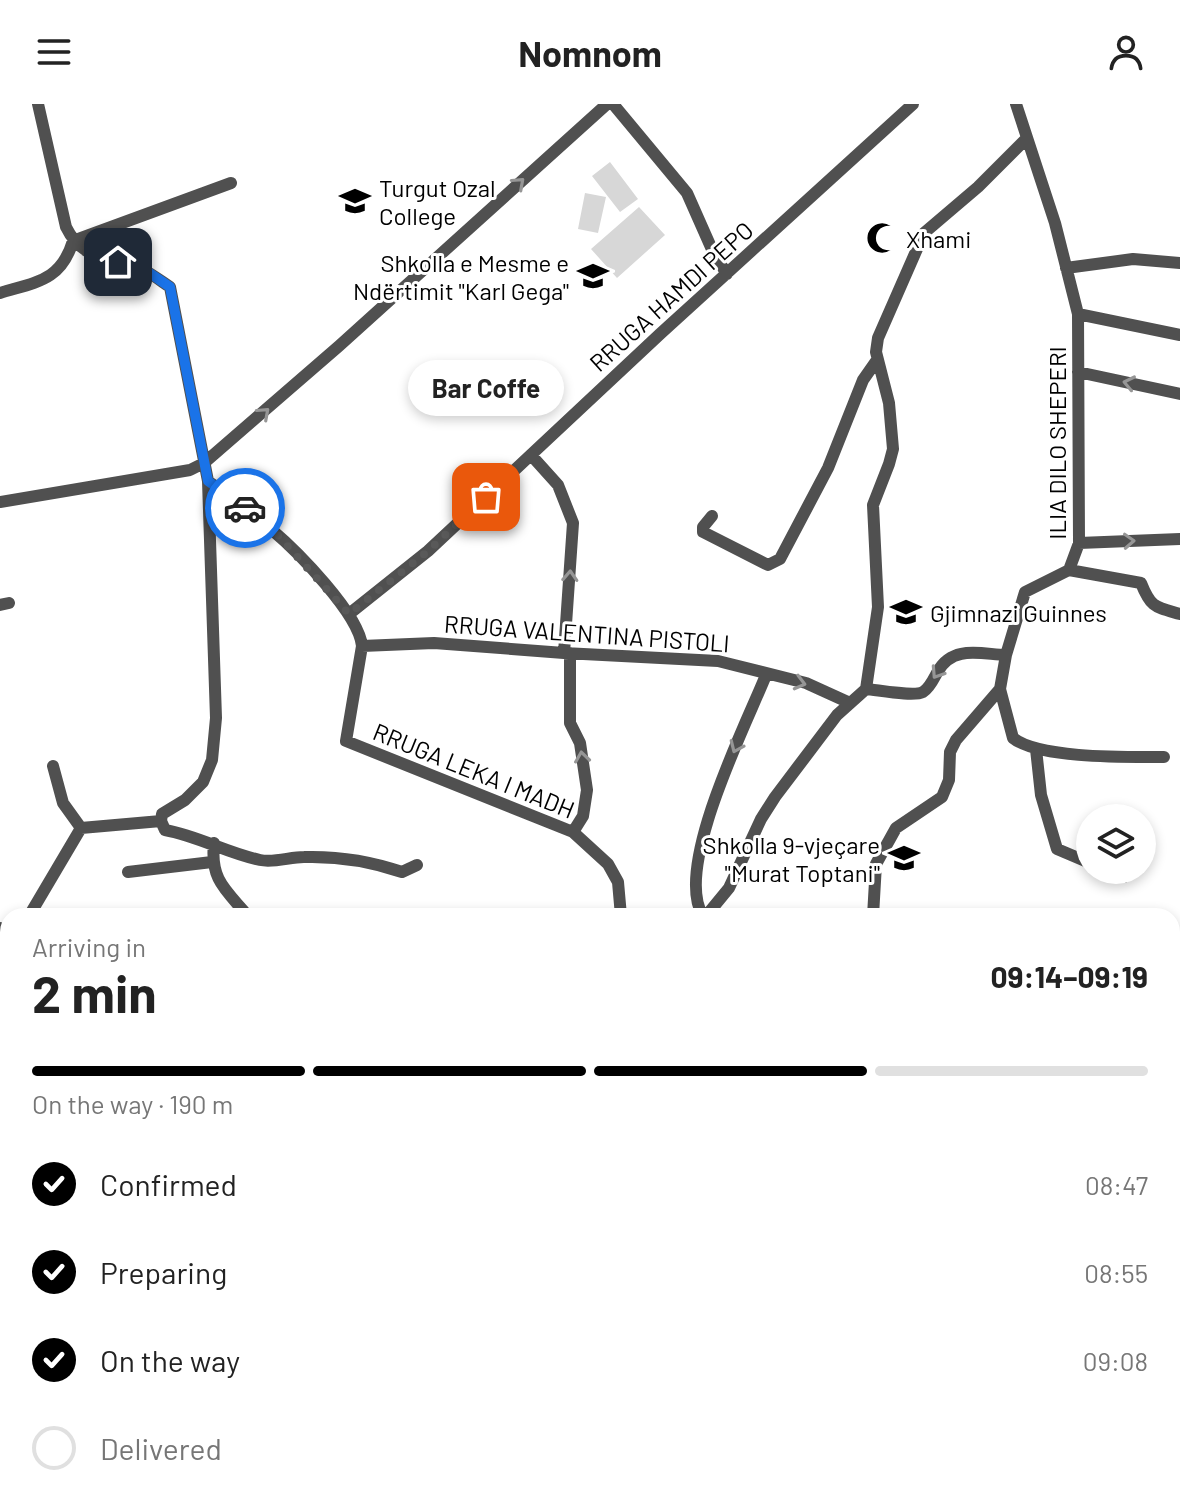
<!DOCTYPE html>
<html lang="en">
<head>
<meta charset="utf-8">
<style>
	:root { --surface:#fff; --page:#f2f2f2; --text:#222; --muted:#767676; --line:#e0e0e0; --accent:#000 }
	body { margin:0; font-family:Barlow,sans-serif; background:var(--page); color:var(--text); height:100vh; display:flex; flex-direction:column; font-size:30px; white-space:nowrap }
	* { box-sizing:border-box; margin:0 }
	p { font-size:26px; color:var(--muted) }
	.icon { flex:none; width:44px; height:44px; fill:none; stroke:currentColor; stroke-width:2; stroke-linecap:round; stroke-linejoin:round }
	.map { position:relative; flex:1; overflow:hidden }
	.details { position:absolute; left:0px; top:804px; width:1180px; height:602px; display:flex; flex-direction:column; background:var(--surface); border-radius:24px 24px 0 0; box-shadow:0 4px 12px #0003 }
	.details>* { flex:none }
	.fabs { position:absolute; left:1076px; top:700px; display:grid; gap:16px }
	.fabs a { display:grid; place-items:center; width:80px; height:80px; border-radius:50%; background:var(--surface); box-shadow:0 4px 12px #0003; font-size:40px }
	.pin { position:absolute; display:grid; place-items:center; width:68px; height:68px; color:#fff; margin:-34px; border-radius:16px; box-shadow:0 4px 12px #0006 }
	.courier { position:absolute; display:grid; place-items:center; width:80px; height:80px; margin:-40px; border:6px solid #1a73e8; border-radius:50%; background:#fff; color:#222; box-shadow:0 2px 10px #0007 }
	.bubble { position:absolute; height:56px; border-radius:28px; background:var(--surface); box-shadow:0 4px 12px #0003; font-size:26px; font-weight:700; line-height:56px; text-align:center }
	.head em { font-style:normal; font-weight:700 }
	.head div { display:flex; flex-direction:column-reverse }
	.head { display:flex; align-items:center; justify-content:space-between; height:136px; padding:0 32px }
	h1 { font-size:52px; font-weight:700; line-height:60px }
	.bar { display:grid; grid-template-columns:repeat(4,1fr); gap:12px 8px; align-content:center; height:96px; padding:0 32px }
	.bar i { height:10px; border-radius:6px; background:var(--line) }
	.bar .on { background:var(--accent) }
	.bar p { grid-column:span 4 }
	ol { padding:0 32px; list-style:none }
	li { display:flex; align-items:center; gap:24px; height:88px }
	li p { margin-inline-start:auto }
	li .icon { padding:8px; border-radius:50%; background:var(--accent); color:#fff; stroke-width:4 }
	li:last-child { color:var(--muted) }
	li i { width:44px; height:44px; border:4px solid var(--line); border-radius:50% }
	header { display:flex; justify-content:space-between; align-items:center; height:104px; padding:0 32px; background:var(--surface); font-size:36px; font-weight:700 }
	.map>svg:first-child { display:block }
</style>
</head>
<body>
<header><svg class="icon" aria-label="menu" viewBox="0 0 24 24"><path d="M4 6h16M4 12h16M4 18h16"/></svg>Nomnom<svg class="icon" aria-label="person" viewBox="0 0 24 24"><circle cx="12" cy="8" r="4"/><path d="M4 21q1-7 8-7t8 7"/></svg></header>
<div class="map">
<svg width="1180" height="1405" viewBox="0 0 1180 1405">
	<rect width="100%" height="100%" fill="#fff"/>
	<path fill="#d7d7d7" d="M 610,58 L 638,95 L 620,108 L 592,72 Z
		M 585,89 L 606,93 L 598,129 L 578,125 Z
		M 639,103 L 665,131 L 617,174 L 591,145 Z
		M 0,1176 L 8,1178 L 8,1398 L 384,1398 L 388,1405 L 0,1405 Z
		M 1180,1248 L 1180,1405 L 1175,1405 L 1171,1398 L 1172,1252 Z"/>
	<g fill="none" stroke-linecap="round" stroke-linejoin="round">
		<path stroke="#505050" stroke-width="12" d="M 38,0 L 66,123 C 83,158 110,152 142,165 C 152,170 161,177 170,183 L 208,377 L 216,614 L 212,656 L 203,678 L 185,696 L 162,710 L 161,717
			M 613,0 L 687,89 L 714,150 L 727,170
			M 1066,164 L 1133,155 L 1180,159
			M 0,189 C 36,178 61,177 73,137 L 231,79
			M 1078,210 L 1180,231
			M 1078,268 L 1180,290
			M 531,351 L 558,381 L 573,419 L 564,549
			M 208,377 C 230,393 252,408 272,426 C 297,447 359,510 362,542 L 346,637 L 573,728 L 608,760 L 618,778 L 621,812
			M 0,398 L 190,366 L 204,359 L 339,242 L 607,0
			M 712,412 L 703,423 L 703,428 L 768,461 L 780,455 L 828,364 L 863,276 L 877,256
			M 1079,439 L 1180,435
			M 1069,466 L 1141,479 C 1151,504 1155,503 1180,510
			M 0,501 L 9,499
			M 349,510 L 428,447 L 660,230 L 913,0
			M 362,542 L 434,539 L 564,549 L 718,557 L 806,579 L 850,599
			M 570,549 L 570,619 L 580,639 L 587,686 L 583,712 L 573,728
			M 866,585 L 878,503 L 873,401 L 889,360 L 893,345 L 889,299 L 876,248 L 878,234 L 924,129 L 978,83 L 1026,35
			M 866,585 C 878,586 914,593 923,588 C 930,584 934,574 938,567 C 953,541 980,550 1006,551
			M 1000,585 L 1013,634 C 1039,655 1129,653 1164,653
			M 1036,645 L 1041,691 L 1057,745 L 1090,759
			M 53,662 L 63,699 L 81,724
			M 161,717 L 165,726 C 198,732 227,749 260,756 C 274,759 290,753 304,753 C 338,752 370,757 402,768 L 417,761
			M 81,724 L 161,717
			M 214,739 C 210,776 226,786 248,812
			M 1106,766 L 1124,773
			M 128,768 L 212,758
			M 29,812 L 81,724
			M 703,812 C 673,764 746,621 766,571
			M 706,812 L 729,784 L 761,715 L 775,693 L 837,611 L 866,585
			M 873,812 L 876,760 L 896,724 L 942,693 L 949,676 L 950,648 L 956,636 L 1000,585 L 1006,551 L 1025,488 L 1069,466 L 1079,439 L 1078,210 L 1055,119 L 1016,0
			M 0,824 L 8,826
			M 1172,1034 L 1180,1031
			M 547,1398 L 553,1405
			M 1065,1405 L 1066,1398"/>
	</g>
	<defs><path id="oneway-chevron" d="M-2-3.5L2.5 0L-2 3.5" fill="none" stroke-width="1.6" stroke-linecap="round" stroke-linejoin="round" transform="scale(2)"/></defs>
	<g stroke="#969696">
		<use href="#oneway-chevron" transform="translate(519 79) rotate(-42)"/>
		<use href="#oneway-chevron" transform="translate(1129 279) rotate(-168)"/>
		<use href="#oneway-chevron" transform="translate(264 309) rotate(-42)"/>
		<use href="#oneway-chevron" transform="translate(1129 437) rotate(-3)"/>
		<use href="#oneway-chevron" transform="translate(570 472) rotate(-87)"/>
		<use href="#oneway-chevron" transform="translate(937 569) rotate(123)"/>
		<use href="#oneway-chevron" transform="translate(800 579) rotate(15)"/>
		<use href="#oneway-chevron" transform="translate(736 643) rotate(114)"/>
		<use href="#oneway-chevron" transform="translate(582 653) rotate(-98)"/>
	</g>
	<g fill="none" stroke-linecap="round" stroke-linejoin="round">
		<path stroke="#595959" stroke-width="8" stroke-dasharray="0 14.4" d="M 245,404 L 274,427 L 349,510 L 428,447 L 486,393"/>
		<path stroke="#1a73e8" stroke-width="10" d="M 118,158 L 145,166 L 170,183 L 208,377 L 245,404"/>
	</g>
	<defs>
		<symbol id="school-bare" viewBox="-9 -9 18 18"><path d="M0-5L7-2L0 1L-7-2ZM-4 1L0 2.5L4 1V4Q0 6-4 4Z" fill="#000" stroke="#fff" stroke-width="2.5" paint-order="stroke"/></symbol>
		<symbol id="mosque-bare" viewBox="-9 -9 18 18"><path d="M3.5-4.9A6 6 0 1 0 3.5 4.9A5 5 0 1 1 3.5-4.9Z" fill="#000" stroke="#fff" stroke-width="2.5" paint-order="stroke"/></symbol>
	</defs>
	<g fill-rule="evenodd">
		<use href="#school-bare" x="333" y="75" width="44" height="44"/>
		<use href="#mosque-bare" x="860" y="112" width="44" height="44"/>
		<use href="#school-bare" x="571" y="150" width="44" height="44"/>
		<use href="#school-bare" x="884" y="486" width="44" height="44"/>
		<use href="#school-bare" x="882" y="732" width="44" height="44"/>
	</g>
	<g text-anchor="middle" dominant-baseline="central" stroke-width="6" stroke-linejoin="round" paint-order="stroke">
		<g font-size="24" fill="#000" stroke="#fff" text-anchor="start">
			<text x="379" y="83">Turgut Ozal<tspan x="379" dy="28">College</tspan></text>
			<text x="906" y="134">Xhami</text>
			<text x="569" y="158" text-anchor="end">Shkolla e Mesme e<tspan x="569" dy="28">Ndërtimit "Karl Gega"</tspan></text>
			<text x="930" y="508">Gjimnazi Guinnes</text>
			<text x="880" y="740" text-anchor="end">Shkolla 9-vjeçare<tspan x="880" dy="28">"Murat Toptani"</tspan></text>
		</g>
		<g font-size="24" fill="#000" stroke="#fff">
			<text transform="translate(671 192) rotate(-42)">RRUGA HAMDI PEPO</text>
			<text transform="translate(1056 339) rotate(-90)">ILIA DILO SHEPERI</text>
			<text transform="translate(587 529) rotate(4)">RRUGA VALENTINA PISTOLI</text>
			<text transform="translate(474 666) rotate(22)">RRUGA LEKA I MADH</text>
		</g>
	</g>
</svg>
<div class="fabs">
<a><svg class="icon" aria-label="layers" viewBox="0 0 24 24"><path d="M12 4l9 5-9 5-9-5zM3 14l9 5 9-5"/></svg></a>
</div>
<div class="pin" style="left:486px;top:393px;background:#ea580c"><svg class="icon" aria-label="bag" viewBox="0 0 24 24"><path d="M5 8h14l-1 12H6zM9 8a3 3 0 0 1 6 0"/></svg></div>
<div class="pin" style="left:118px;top:158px;background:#1f2937"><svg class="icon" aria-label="home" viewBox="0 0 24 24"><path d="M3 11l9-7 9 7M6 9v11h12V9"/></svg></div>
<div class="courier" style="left:245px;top:404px"><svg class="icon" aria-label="car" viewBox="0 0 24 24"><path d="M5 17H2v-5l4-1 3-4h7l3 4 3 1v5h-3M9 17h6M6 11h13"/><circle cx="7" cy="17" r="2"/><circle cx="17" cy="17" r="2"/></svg></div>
<div class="bubble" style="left:408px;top:256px;width:156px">Bar Coffe</div>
<section class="details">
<div class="head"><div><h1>2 min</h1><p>Arriving in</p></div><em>09:14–09:19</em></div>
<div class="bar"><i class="on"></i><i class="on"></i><i class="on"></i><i></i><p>On the way · 190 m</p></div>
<ol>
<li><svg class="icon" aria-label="check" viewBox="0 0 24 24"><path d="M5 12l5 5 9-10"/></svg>Confirmed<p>08:47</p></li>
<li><svg class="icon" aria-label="check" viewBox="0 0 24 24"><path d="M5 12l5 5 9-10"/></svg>Preparing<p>08:55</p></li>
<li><svg class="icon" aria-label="check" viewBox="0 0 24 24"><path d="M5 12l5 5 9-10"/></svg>On the way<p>09:08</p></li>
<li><i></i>Delivered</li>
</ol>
</section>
</div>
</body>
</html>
